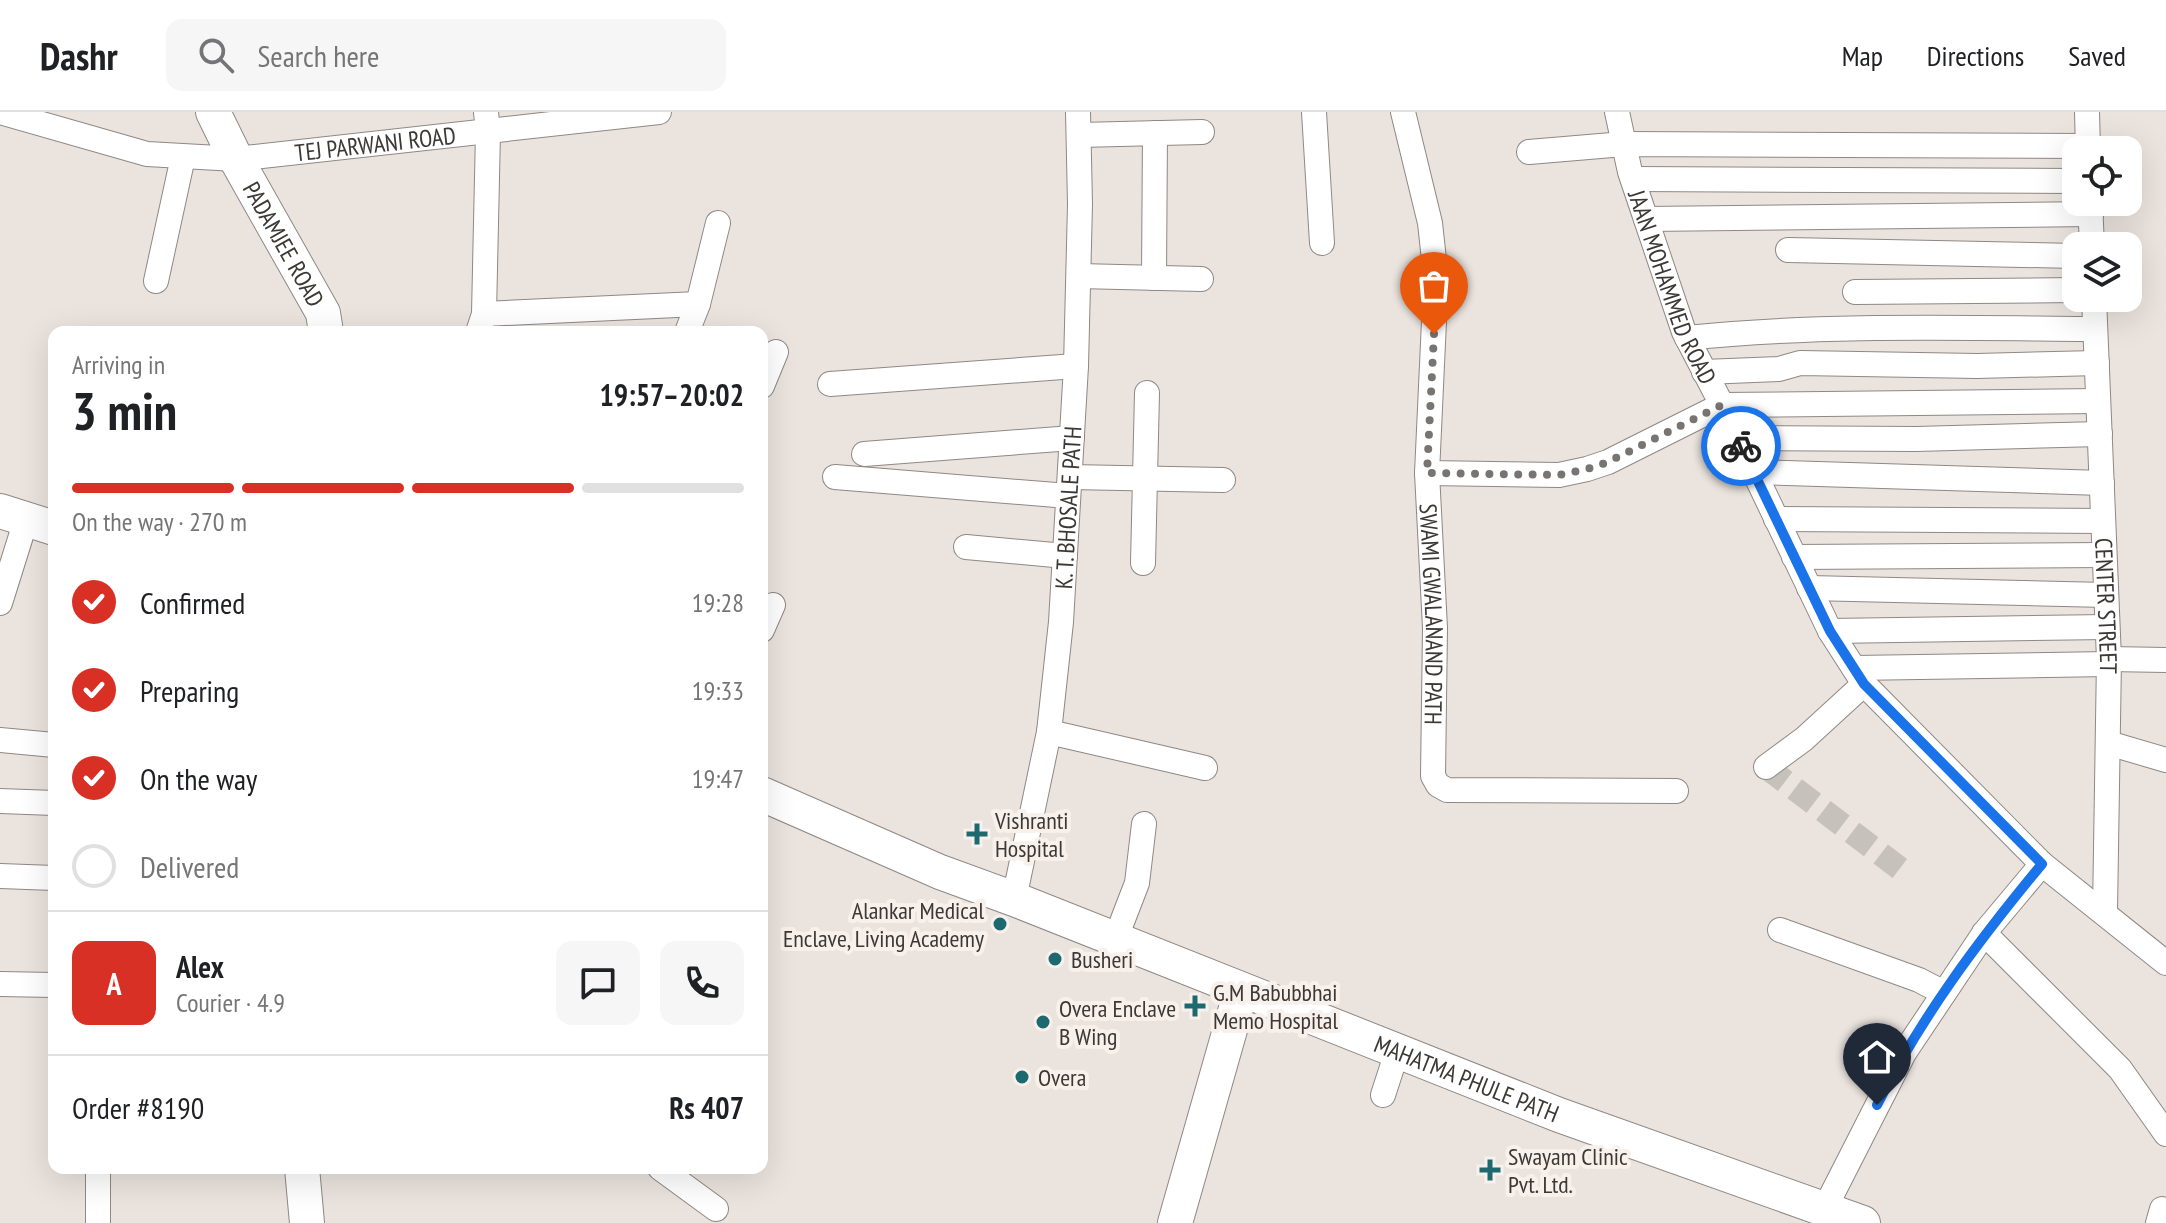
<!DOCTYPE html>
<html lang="en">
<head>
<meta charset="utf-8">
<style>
	:root { --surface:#fff; --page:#f6f6f6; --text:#202124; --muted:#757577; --line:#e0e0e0; --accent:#d93025 }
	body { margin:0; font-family:"PT Sans Narrow",sans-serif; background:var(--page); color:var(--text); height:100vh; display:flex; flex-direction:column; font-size:30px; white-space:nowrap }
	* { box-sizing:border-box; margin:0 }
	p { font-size:26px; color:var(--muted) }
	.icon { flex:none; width:44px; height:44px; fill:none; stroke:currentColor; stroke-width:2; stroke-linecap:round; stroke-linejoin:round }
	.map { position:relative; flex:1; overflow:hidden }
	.details { position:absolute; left:48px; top:214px; width:720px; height:848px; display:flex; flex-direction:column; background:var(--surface); border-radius:16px; box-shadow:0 8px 32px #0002 }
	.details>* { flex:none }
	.tools { position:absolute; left:2062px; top:24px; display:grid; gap:16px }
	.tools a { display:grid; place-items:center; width:80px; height:80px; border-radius:16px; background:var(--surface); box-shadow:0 8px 32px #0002; font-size:40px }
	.pin { position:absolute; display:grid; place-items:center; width:68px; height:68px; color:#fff; margin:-82px -34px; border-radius:50% 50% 50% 0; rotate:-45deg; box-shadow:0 0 8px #0007 }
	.pin .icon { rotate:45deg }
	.courier { position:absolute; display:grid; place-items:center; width:80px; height:80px; margin:-40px; border:6px solid #1a73e8; border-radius:50%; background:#fff; color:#222; box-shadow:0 2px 10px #0007 }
	.headline em { font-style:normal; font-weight:800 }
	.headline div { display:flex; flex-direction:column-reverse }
	.headline { display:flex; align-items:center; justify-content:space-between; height:136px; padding:0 24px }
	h1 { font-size:52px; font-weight:800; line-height:60px }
	.bar { display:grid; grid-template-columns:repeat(4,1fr); gap:12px 8px; align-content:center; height:96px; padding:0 24px }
	.bar i { height:10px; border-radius:6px; background:var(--line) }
	.bar .selected { background:var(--accent) }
	.bar p { grid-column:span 4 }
	.line { display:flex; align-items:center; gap:20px; padding:0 24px; border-top:2px solid var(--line) }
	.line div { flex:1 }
	.round { display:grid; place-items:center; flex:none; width:84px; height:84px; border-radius:16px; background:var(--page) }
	ol { padding:0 24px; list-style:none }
	li { display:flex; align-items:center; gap:24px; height:88px }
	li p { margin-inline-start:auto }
	li .icon { padding:8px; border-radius:50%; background:var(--accent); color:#fff; stroke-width:4 }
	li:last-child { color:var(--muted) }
	li i { width:44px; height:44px; border:4px solid var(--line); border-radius:50% }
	header { display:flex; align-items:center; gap:48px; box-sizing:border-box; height:112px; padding:0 40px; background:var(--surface); border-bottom:2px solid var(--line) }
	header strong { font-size:38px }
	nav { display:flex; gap:44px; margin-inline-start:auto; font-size:28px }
	.search { width:560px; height:72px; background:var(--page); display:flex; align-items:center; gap:20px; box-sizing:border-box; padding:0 28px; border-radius:16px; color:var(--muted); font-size:30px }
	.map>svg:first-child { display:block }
</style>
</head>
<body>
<header>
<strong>Dashr</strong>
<div class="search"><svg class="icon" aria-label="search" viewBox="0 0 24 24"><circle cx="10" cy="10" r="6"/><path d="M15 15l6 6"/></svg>Search here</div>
<nav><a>Map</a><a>Directions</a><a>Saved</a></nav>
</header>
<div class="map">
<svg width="2166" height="1111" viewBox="0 0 2166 1111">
	<rect width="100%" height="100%" fill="#eae3de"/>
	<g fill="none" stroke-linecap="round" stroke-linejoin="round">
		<path stroke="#c7c1bc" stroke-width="24" stroke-dasharray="24 12" stroke-linecap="butt" d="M 1766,655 L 1907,762"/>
		<defs>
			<g id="street">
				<path id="s1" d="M 0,0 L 147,42 L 236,47 L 659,0"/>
				<path d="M 1314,0 L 1322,131"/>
				<path id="s2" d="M 1403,0 L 1430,111 L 1436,166 L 1427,361 L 1435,516 L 1433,664 L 1438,673 L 1447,678 L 1676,679"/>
				<path id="s3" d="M 1617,0 L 1630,60 L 1684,220 L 1722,293 L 1830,519 L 1864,572 L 2042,752 L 2166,851"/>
				<path d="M 2087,0 L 2088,38"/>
				<path d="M 1079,23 L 1202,20"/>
				<path d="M 1529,40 L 1624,32 L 2088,34"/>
				<path d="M 1633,67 L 2076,69"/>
				<path d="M 2090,90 L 2092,134"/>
				<path d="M 1646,107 L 2091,102"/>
				<path d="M 1788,138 L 2076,144"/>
				<path d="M 1079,164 L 1201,167"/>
				<path d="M 1154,166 L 1155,21"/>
				<path d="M 156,169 L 183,45"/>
				<path d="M 1855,180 L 2076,178"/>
				<path id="s4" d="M 2094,186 L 2109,547 L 2105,800"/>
				<path d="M 484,202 L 698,192"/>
				<path d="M 478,220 L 484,202 L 488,20 L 486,0"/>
				<path d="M 687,220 L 698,192 L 718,111"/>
				<path d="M 1687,226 C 1822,212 1959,216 2095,217"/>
				<path d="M 1704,260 L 1779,257 L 1800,251 L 1977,254 L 2097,251"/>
				<path d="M 830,272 L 1076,254"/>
				<path d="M 762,274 L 776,240"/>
				<path d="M 1737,326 L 1916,327 L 2100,322"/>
				<path d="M 864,342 L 1072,326"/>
				<path d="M 1754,360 L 2102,371"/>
				<path d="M 1427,361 L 1559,363 L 1587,357 L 1608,350 L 1722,293 L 2098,289"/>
				<path d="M 835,365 L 1068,384"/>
				<path d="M 1070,365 L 1223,368"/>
				<path d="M 1776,407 L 2103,409"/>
				<path d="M 966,435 L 1065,444"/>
				<path d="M 1794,445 L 2104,443"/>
				<path d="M 1143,451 L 1147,281"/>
				<path d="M 1809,476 L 2106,483"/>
				<path d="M 0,491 L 26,408"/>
				<path d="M 762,518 L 773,493"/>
				<path d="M 1830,519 L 2107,515"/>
				<path d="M 2109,547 L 2166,548"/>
				<path d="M 1854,556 L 2109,552"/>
				<path d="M 1049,620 L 1205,656"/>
				<path d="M 0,628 L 54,633"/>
				<path d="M 2108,631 L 2166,648"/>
				<path d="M 1766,655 L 1804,627 L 1864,572"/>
				<path d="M 0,689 L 54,691"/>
				<path d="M 0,764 L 54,766"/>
				<path id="s5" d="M 1014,787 L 1049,620 L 1061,510 L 1076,254 L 1080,92 L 1078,0"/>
				<path d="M 1780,818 L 1919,868 L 1944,881"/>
				<path d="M 1984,821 L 2120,957 L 2166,1022"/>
				<path d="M 1115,828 L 1137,771 L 1144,712"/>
				<path d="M 0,872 L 54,873"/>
				<path d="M 1383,983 L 1397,940"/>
				<path d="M 660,1056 L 716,1097"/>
				<path d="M 1824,1098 L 1904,941 L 1985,820 L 2042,752"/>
				<path d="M 98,1111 L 98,1056"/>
				<path d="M 2158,1111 L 2162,1097"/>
			</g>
			<g id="secondary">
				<path id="s6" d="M 213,0 L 236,47 L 323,201 L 326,220"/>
				<path d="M 0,399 L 54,416"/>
				<path id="s7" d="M 762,682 L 940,760 L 1014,787 L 1559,1003 L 1863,1111"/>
				<path d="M 302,1056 L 307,1111"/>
				<path d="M 1175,1111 L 1241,879"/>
			</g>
		</defs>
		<use href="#street" stroke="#8f8884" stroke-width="26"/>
		<use href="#secondary" stroke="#8f8884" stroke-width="36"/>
		<use href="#street" stroke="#fff" stroke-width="24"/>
		<use href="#secondary" stroke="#fff" stroke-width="34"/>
	</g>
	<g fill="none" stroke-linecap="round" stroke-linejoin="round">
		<path stroke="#787471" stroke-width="8" stroke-dasharray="0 14.4" d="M 1434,222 L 1427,361 L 1559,363 L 1587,357 L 1608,350 L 1722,293 L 1741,334"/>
		<path stroke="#1a73e8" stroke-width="10" d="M 1741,334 L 1830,519 L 1864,572 L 2042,752 C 1979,828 1921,905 1877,993"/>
	</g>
	<g fill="#1c6970" stroke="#f8f0eb" stroke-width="3">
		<path d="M973 710h8v8h8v8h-8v8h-8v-8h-8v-8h8z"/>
		<circle cx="1000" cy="812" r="8"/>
		<circle cx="1055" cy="847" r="8"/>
		<path d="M1191 882h8v8h8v8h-8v8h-8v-8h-8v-8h8z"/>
		<circle cx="1043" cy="910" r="8"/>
		<circle cx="1022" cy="965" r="8"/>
		<path d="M1486 1046h8v8h8v8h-8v8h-8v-8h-8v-8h8z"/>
	</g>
	<g text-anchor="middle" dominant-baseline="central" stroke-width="8" stroke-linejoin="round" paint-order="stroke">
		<g font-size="24" fill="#3b3836" stroke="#f8f0eb">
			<text stroke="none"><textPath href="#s1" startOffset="382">TEJ PARWANI ROAD</textPath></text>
			<text stroke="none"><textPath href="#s6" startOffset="150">PADAMJEE ROAD</textPath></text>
			<text stroke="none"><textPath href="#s3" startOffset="184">JAAN MOHAMMED ROAD</textPath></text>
			<text stroke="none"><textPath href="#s5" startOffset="396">K. T. BHOSALE PATH</textPath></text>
			<text stroke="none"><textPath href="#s4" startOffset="308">CENTER STREET</textPath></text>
			<text stroke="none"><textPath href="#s2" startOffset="506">SWAMI GWALANAND PATH</textPath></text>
			<text stroke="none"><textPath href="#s7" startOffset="760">MAHATMA PHULE PATH</textPath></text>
		</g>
		<g font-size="24" fill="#3b3836" stroke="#f8f0eb" text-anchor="start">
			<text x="995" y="708">Vishranti<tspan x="995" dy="28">Hospital</tspan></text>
			<text x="984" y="798" text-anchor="end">Alankar Medical<tspan x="984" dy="28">Enclave, Living Academy</tspan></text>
			<text x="1071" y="847">Busheri</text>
			<text x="1213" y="880">G.M Babubbhai<tspan x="1213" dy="28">Memo Hospital</tspan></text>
			<text x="1059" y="896">Overa Enclave<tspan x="1059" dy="28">B Wing</tspan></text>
			<text x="1038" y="965">Overa</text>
			<text x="1508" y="1044">Swayam Clinic<tspan x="1508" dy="28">Pvt. Ltd.</tspan></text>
		</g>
	</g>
</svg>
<div class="tools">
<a><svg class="icon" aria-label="locate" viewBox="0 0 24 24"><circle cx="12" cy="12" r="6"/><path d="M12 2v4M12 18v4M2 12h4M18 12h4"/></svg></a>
<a><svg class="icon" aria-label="layers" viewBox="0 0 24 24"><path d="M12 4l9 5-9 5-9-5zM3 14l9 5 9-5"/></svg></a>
</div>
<div class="pin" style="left:1434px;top:222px;background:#ea580c"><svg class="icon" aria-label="bag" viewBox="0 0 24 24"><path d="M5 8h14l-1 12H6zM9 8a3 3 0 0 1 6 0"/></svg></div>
<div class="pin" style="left:1877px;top:993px;background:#1f2937"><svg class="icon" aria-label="home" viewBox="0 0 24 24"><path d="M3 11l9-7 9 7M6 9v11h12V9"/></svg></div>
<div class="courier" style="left:1741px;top:334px"><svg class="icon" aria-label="bike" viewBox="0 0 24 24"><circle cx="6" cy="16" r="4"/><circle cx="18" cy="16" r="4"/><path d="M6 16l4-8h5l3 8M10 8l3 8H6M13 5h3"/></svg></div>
<section class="details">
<div class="headline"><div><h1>3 min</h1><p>Arriving in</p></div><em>19:57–20:02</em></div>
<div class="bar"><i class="selected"></i><i class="selected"></i><i class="selected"></i><i></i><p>On the way · 270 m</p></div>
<ol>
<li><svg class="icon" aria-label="check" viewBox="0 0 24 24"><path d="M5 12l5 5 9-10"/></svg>Confirmed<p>19:28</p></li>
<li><svg class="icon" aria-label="check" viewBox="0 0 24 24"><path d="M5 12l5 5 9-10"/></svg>Preparing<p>19:33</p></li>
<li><svg class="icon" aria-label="check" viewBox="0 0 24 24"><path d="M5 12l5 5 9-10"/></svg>On the way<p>19:47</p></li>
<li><i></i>Delivered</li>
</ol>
<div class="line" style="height:144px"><b class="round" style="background:var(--accent);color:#fff">A</b><div><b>Alex</b><p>Courier · 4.9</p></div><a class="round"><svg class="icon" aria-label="chat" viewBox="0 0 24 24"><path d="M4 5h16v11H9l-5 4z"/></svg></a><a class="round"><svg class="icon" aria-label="phone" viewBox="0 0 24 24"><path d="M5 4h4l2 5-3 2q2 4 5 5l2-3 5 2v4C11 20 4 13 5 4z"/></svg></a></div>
<div class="line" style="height:104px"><div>Order #8190</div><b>Rs 407</b></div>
</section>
</div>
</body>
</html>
